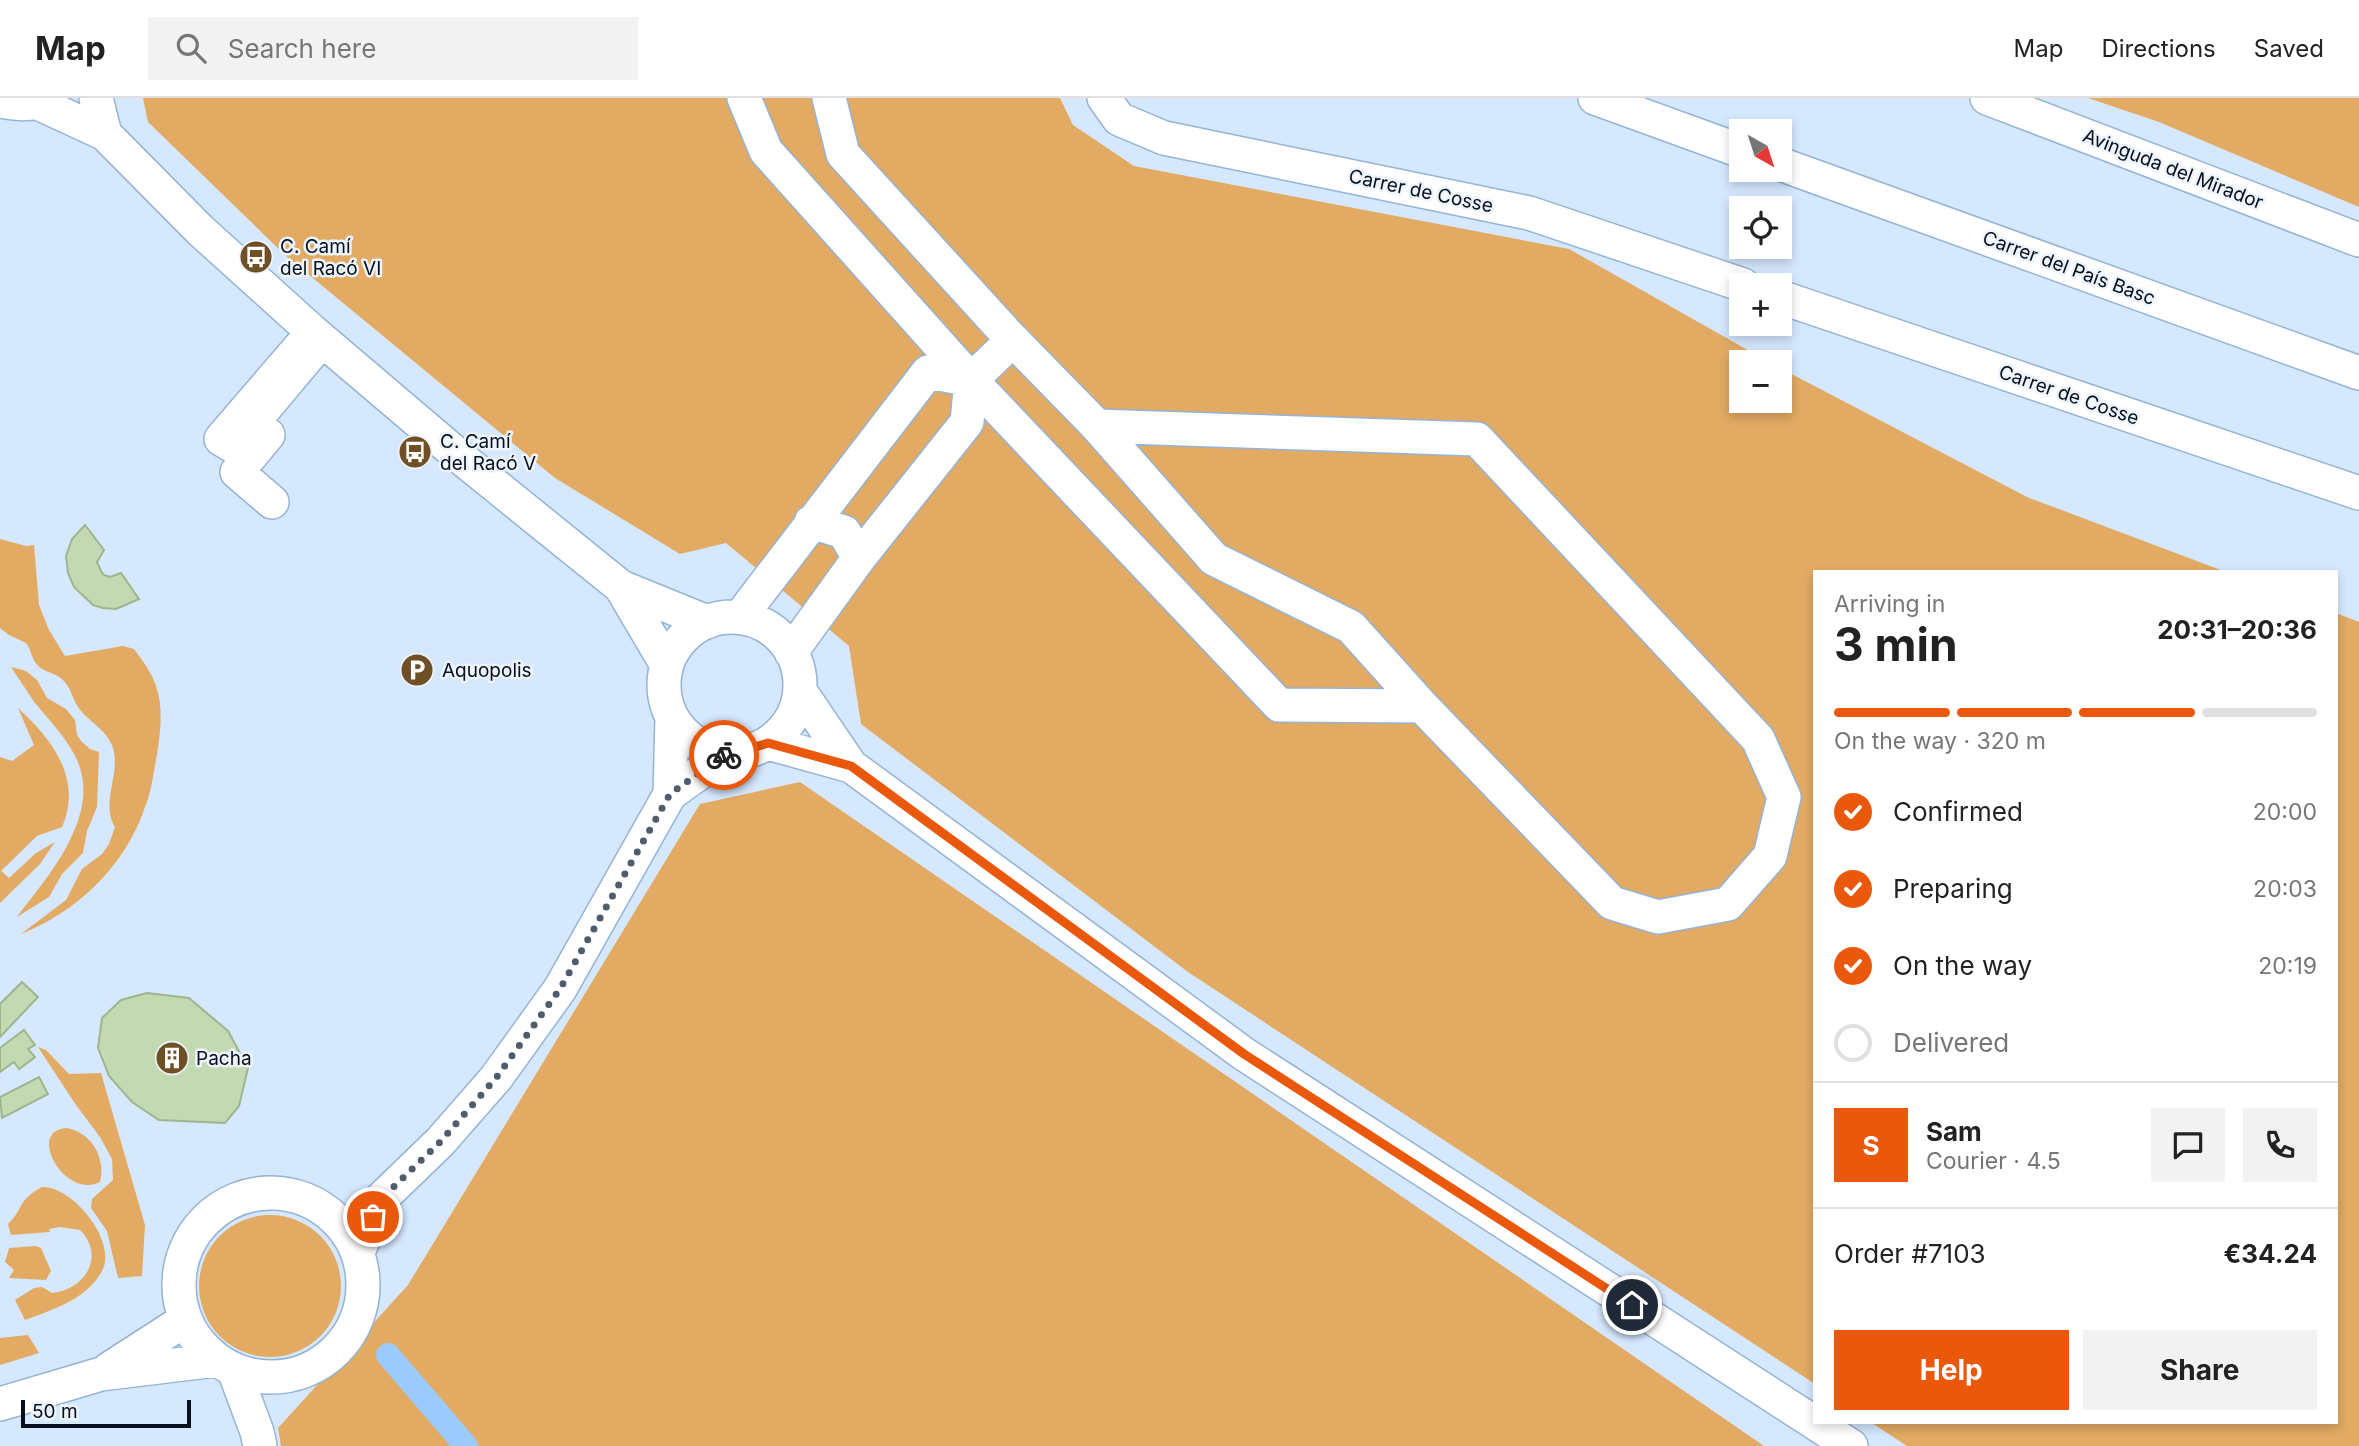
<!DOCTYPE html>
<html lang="en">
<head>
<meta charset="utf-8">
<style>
	:root { --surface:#fff; --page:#f2f2f2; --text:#222; --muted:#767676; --line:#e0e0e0; --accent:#ea580c }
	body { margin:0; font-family:Inter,sans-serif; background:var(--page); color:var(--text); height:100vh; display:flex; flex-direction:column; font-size:26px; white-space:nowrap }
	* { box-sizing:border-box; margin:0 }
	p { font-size:23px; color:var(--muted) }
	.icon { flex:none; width:38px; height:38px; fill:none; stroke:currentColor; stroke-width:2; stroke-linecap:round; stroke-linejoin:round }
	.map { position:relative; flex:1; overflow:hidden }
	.details { position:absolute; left:1813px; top:472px; width:525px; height:854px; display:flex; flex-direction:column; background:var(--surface); border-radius:0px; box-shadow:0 4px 10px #0003 }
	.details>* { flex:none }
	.needle { width:46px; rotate:141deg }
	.buttons { position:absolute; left:1729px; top:21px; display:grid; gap:14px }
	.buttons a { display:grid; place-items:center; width:63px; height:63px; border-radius:0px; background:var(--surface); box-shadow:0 4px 10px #0003; font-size:35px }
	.scale { position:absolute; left:21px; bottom:18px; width:170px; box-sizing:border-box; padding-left:7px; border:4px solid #05101c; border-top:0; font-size:19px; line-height:24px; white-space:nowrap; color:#05101c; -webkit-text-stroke:5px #edf4fb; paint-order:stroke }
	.pin { position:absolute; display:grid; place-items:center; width:60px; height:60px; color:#fff; margin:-30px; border:4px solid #fff; border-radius:50%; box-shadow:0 2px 7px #0007 }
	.courier { position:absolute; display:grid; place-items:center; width:70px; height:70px; margin:-35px; border:5px solid #ea580c; border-radius:50%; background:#fff; color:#222; box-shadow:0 2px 9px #0007 }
	.summary em { font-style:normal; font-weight:700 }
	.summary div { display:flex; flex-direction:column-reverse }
	.summary { display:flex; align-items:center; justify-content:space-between; height:119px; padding:0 21px }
	h1 { font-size:46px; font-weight:700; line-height:52px }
	.bar { display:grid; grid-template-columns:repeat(4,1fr); gap:10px 7px; align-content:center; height:84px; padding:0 21px }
	.bar i { height:9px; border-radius:5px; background:var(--line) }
	.bar .selected { background:var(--accent) }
	.bar p { grid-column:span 4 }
	.line { display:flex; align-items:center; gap:18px; padding:0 21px; border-top:2px solid var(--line) }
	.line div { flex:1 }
	.round { display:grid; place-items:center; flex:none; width:74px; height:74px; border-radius:0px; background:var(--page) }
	ol { padding:0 21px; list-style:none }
	li { display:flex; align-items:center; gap:21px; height:77px }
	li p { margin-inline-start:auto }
	li .icon { padding:7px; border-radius:50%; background:var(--accent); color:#fff; stroke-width:4 }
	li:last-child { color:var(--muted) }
	li i { width:38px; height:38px; border:4px solid var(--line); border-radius:50% }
	.button { display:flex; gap:14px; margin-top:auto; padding:14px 21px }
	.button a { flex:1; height:80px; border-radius:0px; background:var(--accent); color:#fff; font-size:28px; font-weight:700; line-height:80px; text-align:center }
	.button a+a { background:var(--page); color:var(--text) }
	header { display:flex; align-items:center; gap:42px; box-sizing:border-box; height:98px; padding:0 35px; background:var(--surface); border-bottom:2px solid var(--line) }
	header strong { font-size:33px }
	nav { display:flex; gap:38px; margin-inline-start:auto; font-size:24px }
	.search { width:490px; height:63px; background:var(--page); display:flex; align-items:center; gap:18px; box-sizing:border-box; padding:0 24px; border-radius:0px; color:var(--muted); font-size:26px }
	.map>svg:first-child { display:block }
</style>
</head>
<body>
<header>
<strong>Map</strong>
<div class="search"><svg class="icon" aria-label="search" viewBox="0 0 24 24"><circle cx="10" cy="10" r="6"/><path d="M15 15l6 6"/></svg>Search here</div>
<nav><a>Map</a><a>Directions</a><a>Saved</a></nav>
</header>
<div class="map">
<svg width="2359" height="1348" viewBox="0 0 2359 1348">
	<rect width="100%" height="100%" fill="#d5e8fe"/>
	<path fill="#e2aa63" d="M 143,0 L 1060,0 L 1073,27 L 1134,68 L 1569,151 L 1769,264 L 1741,264 L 1741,303 L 1780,303 L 1780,270 L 2027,399 L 2226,474 L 1815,474 L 1815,1286 L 1188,874 L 861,626 L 849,548 L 726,445 L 680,456 L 555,380 L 285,157 L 148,24 Z
		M 2088,0 L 2359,0 L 2359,109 L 2159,24 Z
		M 0,441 L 26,448 L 34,447 L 39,507 L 49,532 L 65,558 L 123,548 L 134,551 C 142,562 152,575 156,588 C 164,610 160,640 156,662 C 153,678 151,695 145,709 C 126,767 77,814 21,836 L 66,802 L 82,771 L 102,756 L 109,746 L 115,729 C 100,705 121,676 113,650 C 107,631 88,624 78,609 C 72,600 71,589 62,581 C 54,574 41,574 35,564 C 31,558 31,551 26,545 L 9,537 L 0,530 Z
		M 2336,515 L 2359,524 L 2359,1348 L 1907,1348 L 1872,1325 L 2336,1325 Z
		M 11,569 L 26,573 L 37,582 L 47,600 L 66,611 L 75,622 L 77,637 L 82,644 L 90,651 L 99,654 L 97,709 L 87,733 L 83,755 L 62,776 L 49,799 L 17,819 C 49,777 106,713 74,656 C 64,637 49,622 35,605 C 27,593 19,581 11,569 Z
		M 18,610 C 52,641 83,681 62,729 L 37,738 L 1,773 L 9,780 L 36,755 L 55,744 L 40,766 L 0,805 L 0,659 L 12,663 L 34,647 Z
		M 800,684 L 1764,1348 L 281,1348 L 278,1330 L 408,1187 L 700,706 Z
		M 38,949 L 46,952 L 69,976 L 101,975 L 145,1127 L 142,1178 L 118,1180 L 107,1133 L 91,1110 L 92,1101 L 113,1082 L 112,1061 L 100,1039 L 76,1007 Z
		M 67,1030 C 92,1035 106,1060 100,1084 C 65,1102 25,1032 67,1030 Z
		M 42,1089 C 73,1088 118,1144 102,1173 C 86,1202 54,1211 25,1222 L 15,1202 L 34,1190 L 42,1189 L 52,1195 C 85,1192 106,1158 80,1132 L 60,1129 L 49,1131 L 50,1134 L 11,1137 L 8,1126 C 24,1111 17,1102 42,1089 Z
		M199 1188a71 71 0 1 1 142 0a71 71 0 1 1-142 0Z
		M 36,1148 L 41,1150 L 51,1173 L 46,1182 L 9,1180 L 14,1172 L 5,1164 L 9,1150 Z
		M 28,1237 L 39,1255 L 0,1267 L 0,1240 Z"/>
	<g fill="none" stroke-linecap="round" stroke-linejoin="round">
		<path stroke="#9bcafd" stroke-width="24" d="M 388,1257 L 466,1348"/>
	</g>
	<path fill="#c3d9b1" stroke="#9fb58d" stroke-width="2" d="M 85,427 L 104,452 L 97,464 L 101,473 L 104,477 L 110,479 L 121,475 L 139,501 L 116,511 L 103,510 L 93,507 L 74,489 L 68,475 L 66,458 L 72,441 Z
		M 22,884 L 38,899 L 0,939 L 0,906 Z
		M 147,895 L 189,900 L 228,933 L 248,970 L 239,1008 L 225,1025 L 159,1022 L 132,1004 L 109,978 L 98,950 L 102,920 L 121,902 Z
		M 24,932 L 35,947 L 28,951 L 35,959 L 19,971 L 14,964 L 0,974 L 0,950 Z
		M 39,979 L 48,996 L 2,1020 L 0,999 Z"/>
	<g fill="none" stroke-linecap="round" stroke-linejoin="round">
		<defs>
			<path id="minor" d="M 96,0 L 105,36
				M 744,0 L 766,53 L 971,282 L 1279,607 L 1422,608 L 1612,805 L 1658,819 L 1728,806 L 1770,758 L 1784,699 L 1758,641 L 1477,341 L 1097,328 L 1007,236 L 843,56 L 829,0
				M 1104,0 L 1119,21 L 1164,40 L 1529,115 L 1743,187
				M 1595,0 L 1741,53
				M 1987,0 L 2359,142
				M 0,3 C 19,7 33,7 51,0
				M 38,5 L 105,36 L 200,132 L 313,234 L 460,359 L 621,489 L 707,524
				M 1780,66 L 2359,275
				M 1780,199 L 2359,395
				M 313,234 L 221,341 L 233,348 L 322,242
				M 971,282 L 1013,242
				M 1097,328 L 1214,461 L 1351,529 L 1422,608
				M 268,337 L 237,374 L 272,404
				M 811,424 L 844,434 L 859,460
				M 621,489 L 667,567
				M 740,519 L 928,274 L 971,282 L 967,324 L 859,460 L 791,554
				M664 587a68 68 0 1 1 136 0a68 68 0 1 1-136 0Z
				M 768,645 L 851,668 L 800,593
				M 851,668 L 1244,956 L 1815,1325
				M 670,696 L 672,619
				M179 1187a92 92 0 1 1 184 0a92 92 0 1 1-184 0Z
				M 358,1154 L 381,1101 L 440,1044 L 496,980 L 560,891 L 670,696 L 727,655
				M 109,1271 L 185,1222
				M 234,1272 L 257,1334 L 260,1348
				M 0,1306 L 101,1276 L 216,1262
				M 1815,1325 L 1851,1348"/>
		</defs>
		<use href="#minor" stroke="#94b3d5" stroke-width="36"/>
		<use href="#minor" stroke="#fff" stroke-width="33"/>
	</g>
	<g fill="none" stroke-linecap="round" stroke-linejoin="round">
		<path stroke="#4e5c6b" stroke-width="7" stroke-dasharray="0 12.6" d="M 373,1119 L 381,1101 L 440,1044 L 496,980 L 560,891 L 670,696 L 724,657"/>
		<path stroke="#ea580c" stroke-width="9" d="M 724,657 L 727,654 L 741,654 L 768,645 L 851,668 L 1244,956 L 1632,1207"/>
	</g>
	<defs>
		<symbol id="bus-disc" viewBox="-11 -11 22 22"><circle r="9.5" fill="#6f4f25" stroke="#edf4fb"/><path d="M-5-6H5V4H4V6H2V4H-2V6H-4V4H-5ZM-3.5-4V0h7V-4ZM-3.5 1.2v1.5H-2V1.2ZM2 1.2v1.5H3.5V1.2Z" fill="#fff"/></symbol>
		<symbol id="parking-disc" viewBox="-11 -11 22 22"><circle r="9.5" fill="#6f4f25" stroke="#edf4fb"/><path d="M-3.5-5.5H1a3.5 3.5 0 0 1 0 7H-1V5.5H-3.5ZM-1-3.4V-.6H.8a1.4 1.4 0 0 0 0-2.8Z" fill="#fff"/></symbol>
		<symbol id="building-disc" viewBox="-11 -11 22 22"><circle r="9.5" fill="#6f4f25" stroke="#edf4fb"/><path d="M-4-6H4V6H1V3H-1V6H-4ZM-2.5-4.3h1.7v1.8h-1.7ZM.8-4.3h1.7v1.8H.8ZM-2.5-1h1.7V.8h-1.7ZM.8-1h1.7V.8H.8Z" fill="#fff"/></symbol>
	</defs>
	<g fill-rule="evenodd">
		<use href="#bus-disc" x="237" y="140" width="38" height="38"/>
		<use href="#bus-disc" x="396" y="335" width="38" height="38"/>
		<use href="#parking-disc" x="398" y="553" width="38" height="38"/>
		<use href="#building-disc" x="153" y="941" width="38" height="38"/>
	</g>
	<g text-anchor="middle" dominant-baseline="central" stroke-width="5" stroke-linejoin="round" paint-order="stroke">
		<g font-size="19" fill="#05101c" stroke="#edf4fb">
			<text transform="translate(2173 71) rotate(21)">Avinguda del Mirador</text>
			<text transform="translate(1421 93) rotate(12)">Carrer de Cosse</text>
			<text transform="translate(2069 170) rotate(20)">Carrer del País Basc</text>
			<text transform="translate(2069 297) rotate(19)">Carrer de Cosse</text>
		</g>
		<g font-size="19" fill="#05101c" stroke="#edf4fb" text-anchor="start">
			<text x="280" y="148">C. Camí<tspan x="280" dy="22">del Racó VI</tspan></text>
			<text x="440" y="343">C. Camí<tspan x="440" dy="22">del Racó V</tspan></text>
			<text x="442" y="572">Aquopolis</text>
			<text x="196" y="960">Pacha</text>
		</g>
	</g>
</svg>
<div class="buttons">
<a><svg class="needle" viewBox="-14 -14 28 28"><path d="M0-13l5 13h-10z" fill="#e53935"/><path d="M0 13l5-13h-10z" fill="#767676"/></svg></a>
<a><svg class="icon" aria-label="locate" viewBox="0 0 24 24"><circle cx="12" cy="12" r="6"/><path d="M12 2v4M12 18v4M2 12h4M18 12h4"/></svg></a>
<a>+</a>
<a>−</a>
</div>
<div class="scale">50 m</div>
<div class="pin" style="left:373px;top:1119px;background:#ea580c"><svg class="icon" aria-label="bag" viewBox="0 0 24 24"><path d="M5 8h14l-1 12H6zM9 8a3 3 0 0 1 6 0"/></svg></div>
<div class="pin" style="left:1632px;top:1207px;background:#1f2937"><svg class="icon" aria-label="home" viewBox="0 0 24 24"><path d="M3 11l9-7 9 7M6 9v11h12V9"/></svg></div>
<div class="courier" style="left:724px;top:657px"><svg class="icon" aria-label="bike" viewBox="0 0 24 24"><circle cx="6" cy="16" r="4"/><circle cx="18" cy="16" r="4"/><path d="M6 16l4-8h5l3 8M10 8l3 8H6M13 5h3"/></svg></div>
<section class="details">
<div class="summary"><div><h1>3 min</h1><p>Arriving in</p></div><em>20:31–20:36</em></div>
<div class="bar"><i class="selected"></i><i class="selected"></i><i class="selected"></i><i></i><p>On the way · 320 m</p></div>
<ol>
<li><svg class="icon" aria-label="check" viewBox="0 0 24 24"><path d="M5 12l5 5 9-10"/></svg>Confirmed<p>20:00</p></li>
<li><svg class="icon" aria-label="check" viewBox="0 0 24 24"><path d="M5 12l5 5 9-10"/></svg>Preparing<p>20:03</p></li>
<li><svg class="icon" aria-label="check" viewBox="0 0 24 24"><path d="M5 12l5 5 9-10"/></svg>On the way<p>20:19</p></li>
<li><i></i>Delivered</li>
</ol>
<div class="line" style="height:126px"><b class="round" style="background:var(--accent);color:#fff">S</b><div><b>Sam</b><p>Courier · 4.5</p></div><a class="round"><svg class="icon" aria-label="chat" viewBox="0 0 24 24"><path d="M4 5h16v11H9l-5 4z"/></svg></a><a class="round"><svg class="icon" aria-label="phone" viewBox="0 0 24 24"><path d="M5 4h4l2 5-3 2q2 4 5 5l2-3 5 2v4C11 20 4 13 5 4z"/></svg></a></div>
<div class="line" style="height:91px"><div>Order #7103</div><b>€34.24</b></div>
<div class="button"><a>Help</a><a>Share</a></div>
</section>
</div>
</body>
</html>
